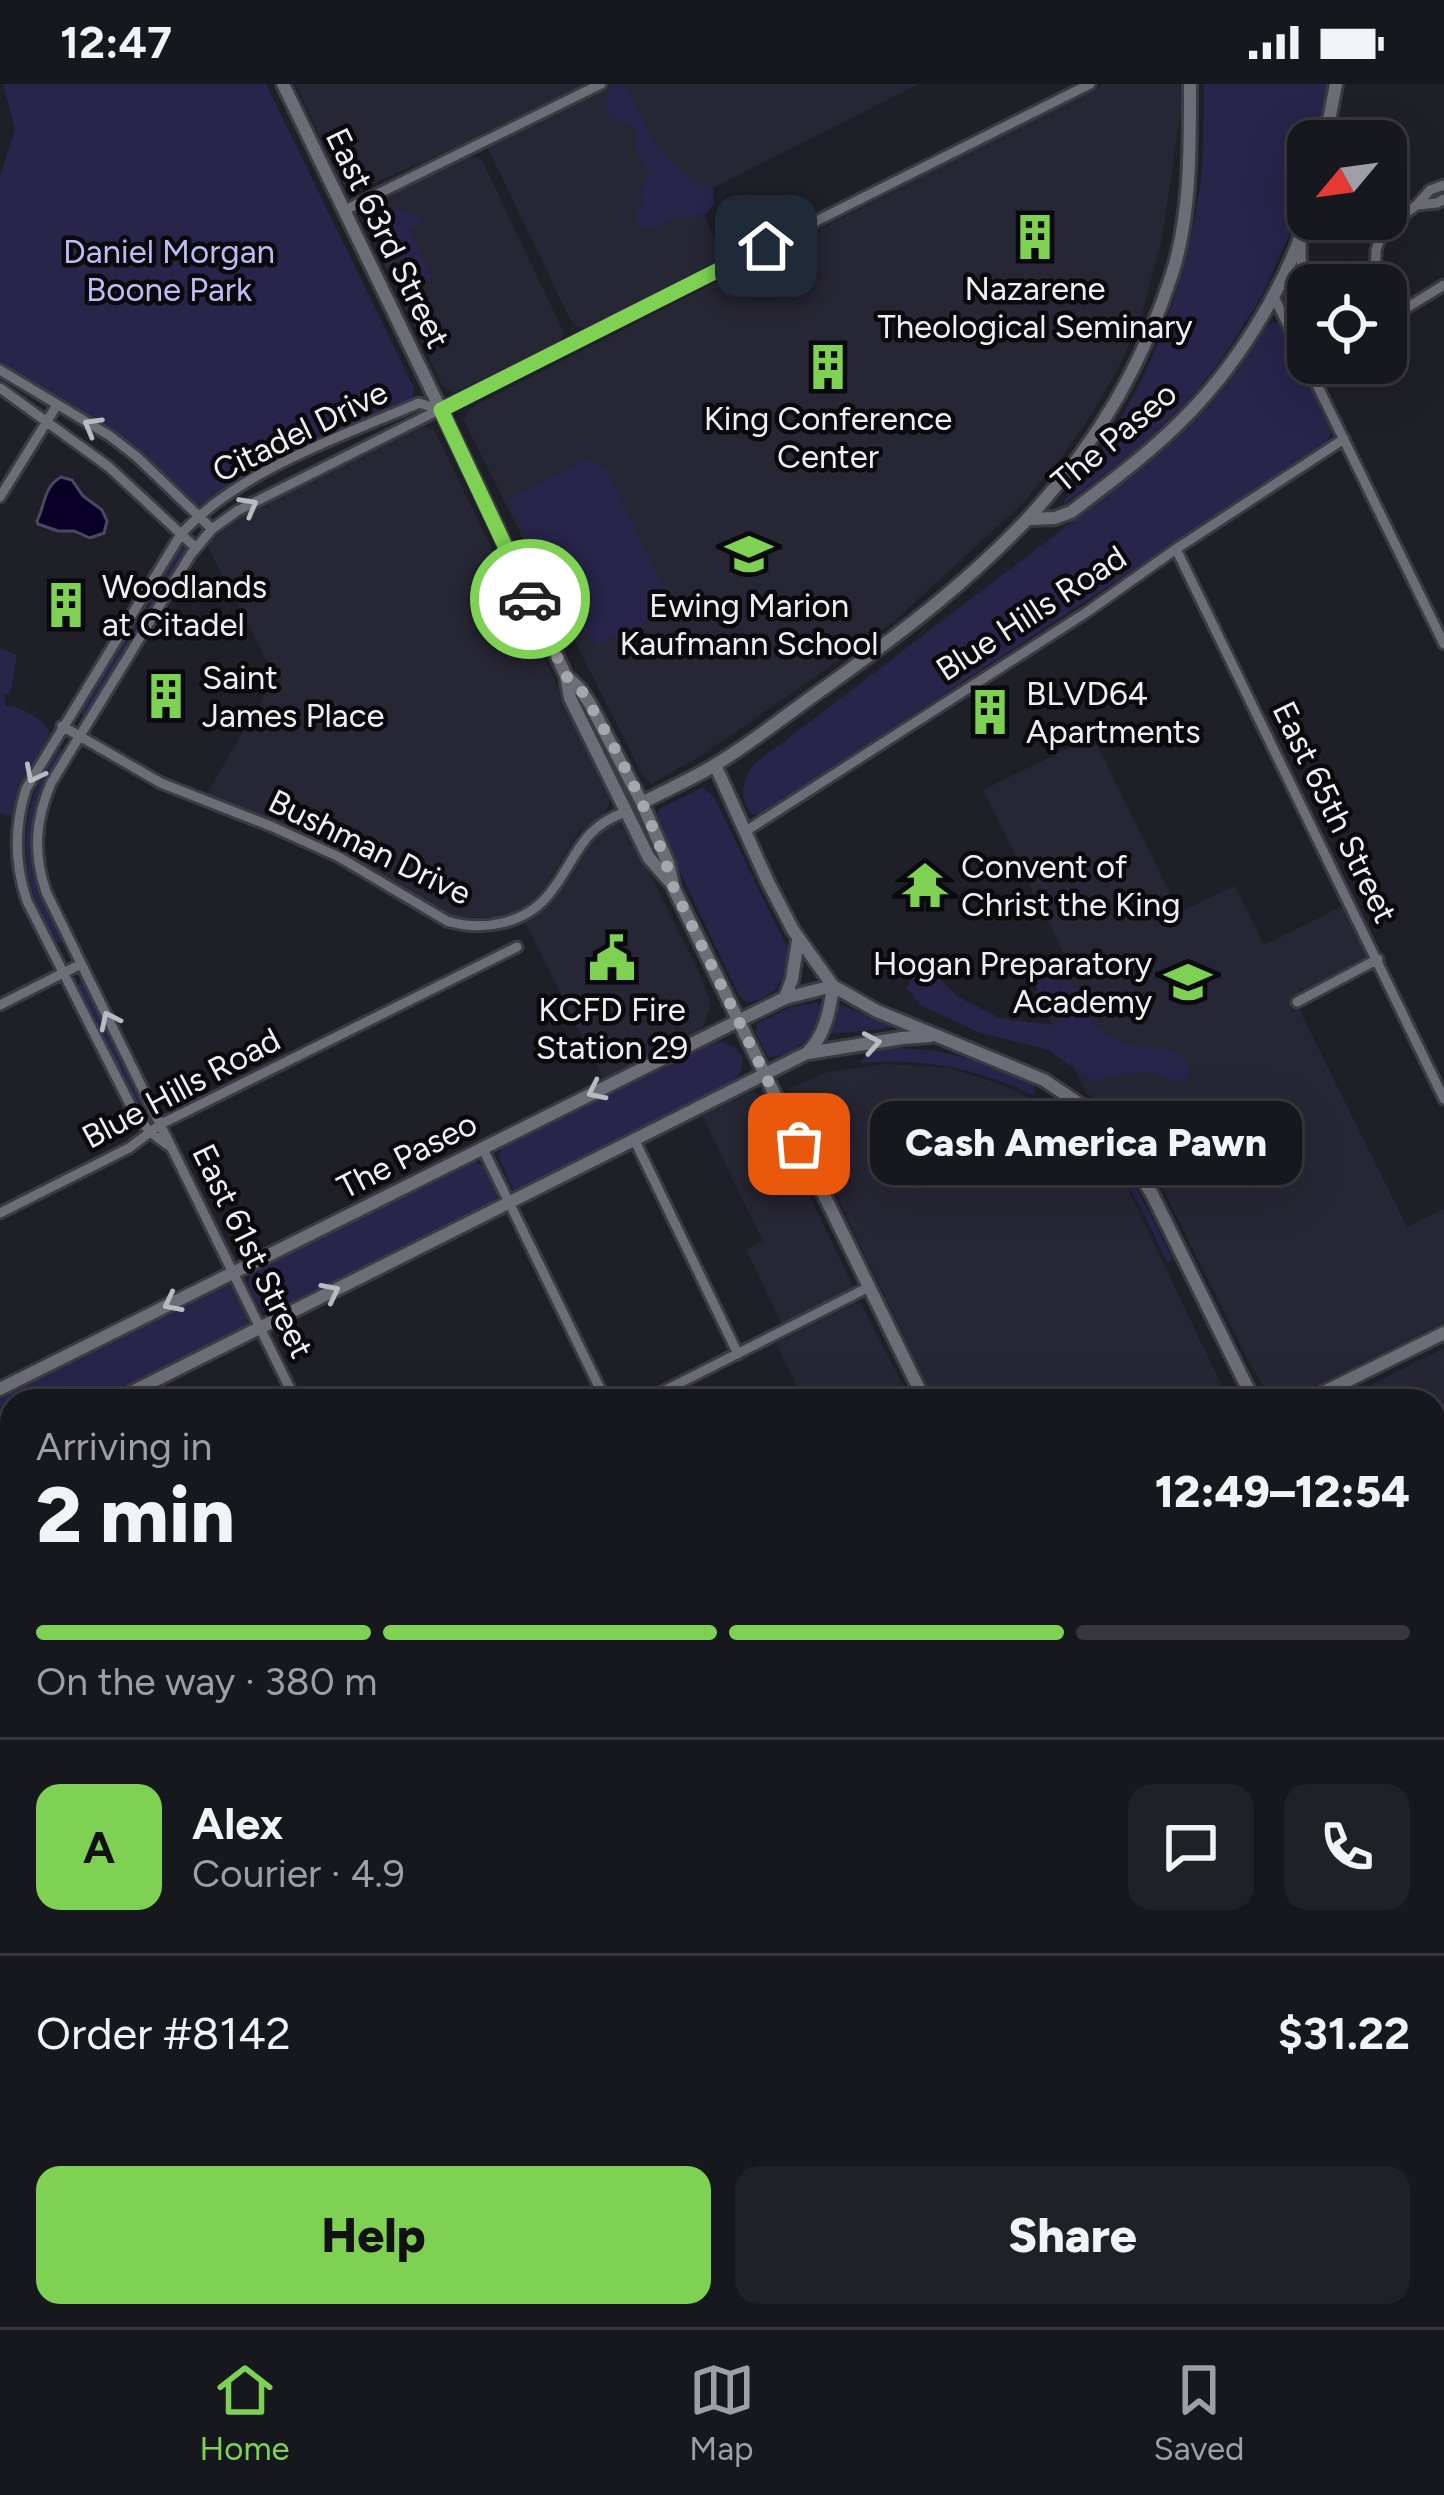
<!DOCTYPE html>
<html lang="en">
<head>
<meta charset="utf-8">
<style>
	:root { --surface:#17171e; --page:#202027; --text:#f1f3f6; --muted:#9e9fa4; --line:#36363c; --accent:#7ed153 }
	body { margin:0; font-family:Figtree,sans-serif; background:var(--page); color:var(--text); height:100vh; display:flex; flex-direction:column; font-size:45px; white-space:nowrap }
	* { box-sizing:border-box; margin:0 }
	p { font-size:39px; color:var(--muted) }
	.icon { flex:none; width:66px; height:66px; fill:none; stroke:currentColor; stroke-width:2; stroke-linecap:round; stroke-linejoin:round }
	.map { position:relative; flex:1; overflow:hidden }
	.drawer { position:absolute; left:0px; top:1305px; width:1446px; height:939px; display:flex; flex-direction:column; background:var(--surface); border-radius:36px 36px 0 0; box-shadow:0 12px 48px #0002,0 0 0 3px var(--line) }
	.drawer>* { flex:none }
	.needle { width:78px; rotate:241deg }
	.tools { position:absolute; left:1287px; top:36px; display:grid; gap:24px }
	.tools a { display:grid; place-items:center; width:120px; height:120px; border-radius:24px; background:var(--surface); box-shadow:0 12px 48px #0002,0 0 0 3px var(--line); font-size:60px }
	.pin { position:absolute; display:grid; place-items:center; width:102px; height:102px; color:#fff; margin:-51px; border-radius:24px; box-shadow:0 6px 18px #0006 }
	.courier { position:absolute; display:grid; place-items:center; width:120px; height:120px; margin:-60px; border:9px solid #7ed153; border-radius:50%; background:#fff; color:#222; box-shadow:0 3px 15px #0007 }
	.bubble { position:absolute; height:84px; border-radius:24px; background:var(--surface); box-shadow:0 12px 48px #0002,0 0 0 3px var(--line); font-size:39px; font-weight:800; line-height:84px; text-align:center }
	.head em { font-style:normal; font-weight:800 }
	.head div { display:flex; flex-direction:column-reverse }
	.head { display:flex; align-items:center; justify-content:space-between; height:204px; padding:0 36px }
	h1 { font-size:78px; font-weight:800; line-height:90px }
	.bar { display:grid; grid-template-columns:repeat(4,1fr); gap:18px 12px; align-content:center; height:144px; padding:0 36px }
	.bar i { height:15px; border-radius:9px; background:var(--line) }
	.bar .current { background:var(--accent) }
	.bar p { grid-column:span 4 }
	.line { display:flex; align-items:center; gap:30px; padding:0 36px; border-top:3px solid var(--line) }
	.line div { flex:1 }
	.round { display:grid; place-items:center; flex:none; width:126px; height:126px; border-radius:24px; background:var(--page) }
	.action { display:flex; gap:24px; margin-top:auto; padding:24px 36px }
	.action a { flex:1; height:138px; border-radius:24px; background:var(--accent); color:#111; font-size:48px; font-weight:800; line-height:138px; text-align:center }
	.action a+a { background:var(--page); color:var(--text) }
	.status { display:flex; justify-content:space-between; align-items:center; height:84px; padding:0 60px; background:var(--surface); direction:ltr }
	.status svg { height:33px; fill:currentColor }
	.tab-bar { display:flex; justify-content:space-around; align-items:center; height:168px; border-top:3px solid var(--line); background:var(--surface); font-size:33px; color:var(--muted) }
	.tab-bar a { display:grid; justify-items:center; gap:6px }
	.tab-bar .current { color:var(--accent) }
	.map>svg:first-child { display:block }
</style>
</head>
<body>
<div class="status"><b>12:47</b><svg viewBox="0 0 49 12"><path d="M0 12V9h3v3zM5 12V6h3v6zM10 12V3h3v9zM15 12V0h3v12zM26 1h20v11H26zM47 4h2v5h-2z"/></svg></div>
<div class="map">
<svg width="1444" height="2243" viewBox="0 0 1444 2243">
	<rect width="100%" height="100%" fill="#1f1f28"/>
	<path fill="#272634" d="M 295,0 L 919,0 L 695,113 L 725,175 L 586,245 L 574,241 L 567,229 L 482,52 L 354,108 L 341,98 Z
		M 1103,0 L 1180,0 L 1181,26 L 1161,160 L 1143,225 L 1121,279 L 1094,327 L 1061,374 L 1022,420 L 892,539 L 707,668 L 651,700 L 642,690 L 463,335 L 474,322 Z
		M 470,71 L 482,76 L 564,249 L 561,256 L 553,261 L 453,309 L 442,301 L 362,134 L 369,123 Z
		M 424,342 L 433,345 L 437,351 L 611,713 L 607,726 L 579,748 L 543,806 L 525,822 L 502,833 L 454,833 L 344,768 L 313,753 L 206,711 L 275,593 L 207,461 L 234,437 L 248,429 Z
		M 1093,652 L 1179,828 L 1235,802 L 1264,861 L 1343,822 L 1369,874 L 1294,915 L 1407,1143 L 1444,1125 L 1444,1238 L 1287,1317 L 1271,1314 L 1246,1273 L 1162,1103 L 1130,1052 L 1087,1009 L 1034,908 L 1073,888 L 983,706 Z
		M 614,739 L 621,739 L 626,743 L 700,890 L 711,921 L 703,943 L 696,949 L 603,995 L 524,837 L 544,824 L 557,810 L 591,756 Z
		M 886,980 L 950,984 L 1002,1001 L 1051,1024 L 1069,1037 L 1097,1064 L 1128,1105 L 1229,1317 L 935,1317 L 825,1088 L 821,1061 L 797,1012 L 789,1004 L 828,988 Z
		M 752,1008 L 761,1011 L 853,1202 L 849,1208 L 783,1242 L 746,1166 L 763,1157 L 702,1032 Z
		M 861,1219 L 911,1317 L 837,1317 L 830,1304 L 805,1317 L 776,1259 L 851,1221 Z
		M 1444,1264 L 1444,1576 L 1434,1581 L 1434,1317 L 1339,1317 Z
		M 12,1638 L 12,1792 L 0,1798 L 0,1644 Z"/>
	<path fill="#28244a" d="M 3,0 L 266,0 L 414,304 L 413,314 L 227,403 L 199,421 L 193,419 L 109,343 L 0,282 L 0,92 L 15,45 Z
		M 624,0 C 637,17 643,41 656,60 C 667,74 684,89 697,102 L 704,99 L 713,105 L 714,119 L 707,130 L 678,133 L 650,146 L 641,142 L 636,136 L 637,127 L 643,119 L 640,108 L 649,88 C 646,82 639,71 637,67 C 633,55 641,53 630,39 L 613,37 L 607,29 L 606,18 L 609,6 L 614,1 Z
		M 1204,0 L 1329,0 L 1318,57 L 1308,57 L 1308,97 L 1300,128 L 1261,214 L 1221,276 L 1189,316 L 1140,363 L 1064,421 L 1064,416 C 1137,326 1176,236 1197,121 C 1205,82 1203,40 1204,0 Z
		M 398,125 L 417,131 L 421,139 L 409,145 L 433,194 L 417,202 L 407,194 L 409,189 L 403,172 L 396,170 L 399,163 L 396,151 L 383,143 L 383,128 Z
		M 1273,238 L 1278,239 L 1284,248 L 1330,342 L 1331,349 L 1326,360 L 758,732 L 750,729 C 739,712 742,697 753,681 L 1145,382 C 1193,338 1228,296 1265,242 Z
		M 586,376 L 595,377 L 607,386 L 674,525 L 597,561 L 586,549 L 573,546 L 508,415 Z
		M 186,462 L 187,467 L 88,630 L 83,633 L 80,628 L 180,464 Z
		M 0,564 L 17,571 L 11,608 L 4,611 L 6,622 C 22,623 43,634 50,649 L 26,696 L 14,734 L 0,729 Z
		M 59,664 L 63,666 L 63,670 C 18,736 27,785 61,852 L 60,858 L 57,858 C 15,797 15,724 59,664 Z
		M 703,703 L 714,713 L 787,863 C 790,891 776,917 746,918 L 739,911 L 656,738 L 655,732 L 661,724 Z
		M 1041,878 C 1077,882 1076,928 1103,947 C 1113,954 1126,960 1138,963 C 1163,968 1173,957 1188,983 L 1186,998 C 1174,998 1168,993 1156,990 C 1136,985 1112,992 1093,998 L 1048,966 L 978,948 L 920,921 L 907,904 L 913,891 L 920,887 L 927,887 L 939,894 L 957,912 L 1002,935 L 1055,941 L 1061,937 C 1053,920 1036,908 1028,888 L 1032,880 Z
		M 80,897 L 84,899 L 148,1026 L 147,1031 L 141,1030 L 77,903 Z
		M 816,919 L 821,921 C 818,948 796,974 768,973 L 755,947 L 758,939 L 790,923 Z
		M 841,921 L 888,940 L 891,944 L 833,950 L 831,944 L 835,925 Z
		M 721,958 C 748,965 750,985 728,1001 L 521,1106 L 513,1106 L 498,1072 L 502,1063 L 709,959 Z
		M 883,964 C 938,963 984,975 1033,1000 L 1035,1007 L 1033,1011 C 976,984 923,973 860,979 L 866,971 Z
		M 1052,1015 L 1058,1016 C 1119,1063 1141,1109 1173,1176 L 1167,1178 C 1134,1108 1114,1064 1049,1018 Z
		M 475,1078 C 488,1081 499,1103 497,1116 L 490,1122 L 273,1231 L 269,1232 L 262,1227 L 248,1200 L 250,1191 L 255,1187 Z
		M 228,1202 L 233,1205 L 249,1236 L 246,1244 L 102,1317 L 12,1317 L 12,1362 L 0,1369 L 0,1315 Z"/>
	<path fill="#080027" stroke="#4d4764" stroke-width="3" d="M 61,393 L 72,396 L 83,412 L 102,426 L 107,437 L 104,449 L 90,454 L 74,447 L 58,447 L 38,440 L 37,437 C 45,421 44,402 61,393 Z"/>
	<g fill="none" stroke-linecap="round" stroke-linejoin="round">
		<defs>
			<path id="minor" d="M 1417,121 L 1437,119 L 1444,115
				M 345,126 L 601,0
				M 1301,158 L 1303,267
				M 1375,201 L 1376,166 L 1383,145 L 1417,121 L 1430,106 L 1444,101
				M 1273,211 L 1444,560
				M 1386,231 L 1403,226 L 1444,201
				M 0,286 L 110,352 L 137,373 L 212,445
				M 1315,296 L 1343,279
				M 0,304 L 109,383 L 196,464
				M 0,413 L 57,321
				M 1176,465 L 1444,1015
				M 62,642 L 161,699 L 273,743 L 339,773 L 447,837 C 483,848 526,840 550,809 C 577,775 580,743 626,728
				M 746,747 L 1087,528 L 1176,465 L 1344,355
				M 1297,918 L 1378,875
				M 0,921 L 81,880
				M 635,1057 L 738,1270
				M 169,1062 L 150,1048 L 134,1028 L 27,817 C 14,779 14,743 26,705 L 181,450 C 240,386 340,353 419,319 L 441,326
				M 482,1063 L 606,1317
				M 0,1129 L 129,1064 L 161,1040 L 517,863
				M 296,1317 L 46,808 C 33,769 35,737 51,699 L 191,470 L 212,445 L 237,427 L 1090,0
				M 644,1317 L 869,1203
				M 0,1637 L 12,1631
				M 0,1804 L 12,1798
				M 1434,2053 L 1444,2074
				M 0,2143 L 12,2137
				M 437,2232 L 442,2243
				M 746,2232 L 751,2243
				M 912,2232 L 917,2243
				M 1194,2232 L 1199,2243
				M 472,2243 L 494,2232
				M 807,2243 L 829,2232
				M 1140,2243 L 1163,2232"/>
			<path id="tertiary" d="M 0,1976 L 12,2000
				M 128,2232 L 133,2243"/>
			<path id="secondary" d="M 283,0 L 481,409 L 566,592 L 570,614 L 649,774 L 671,799
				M 1325,57 L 1336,0
				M 1030,435 L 1055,434 L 1071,428 C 1112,397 1155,365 1191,327 C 1240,276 1289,197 1308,129
				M 566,592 L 580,605 L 590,620 L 642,719 L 668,779 L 674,805 L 925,1317
				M 715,681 L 768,798 L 793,846 L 833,902 L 877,927 L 1044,996 L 1081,1021 L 1123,1063 L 1152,1110 L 1254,1317
				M 642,719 C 666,706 692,695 715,681 C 754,657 790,628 827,602 C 986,489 1110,382 1172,190 C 1191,131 1190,62 1190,0
				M 785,914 L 792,895 L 798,857
				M 808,969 L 902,954 L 930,952
				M 0,1305 L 738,937 L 785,914 L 833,902
				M 114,1317 L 807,969 C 825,952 830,926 833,902
				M 1306,1317 L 1444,1249
				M 0,1374 L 12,1368
				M 1434,1592 L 1444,1587
				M 1434,1689 L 1444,1710
				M 1434,1927 L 1444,1922
				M 0,1973 L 12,1967
				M 1369,2232 L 1374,2243
				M 136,2243 L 159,2232"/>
		</defs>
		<use href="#minor" stroke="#3b3b42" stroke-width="15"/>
		<use href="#tertiary" stroke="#3b3b42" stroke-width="16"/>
		<use href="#secondary" stroke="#3b3b42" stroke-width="18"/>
		<use href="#minor" stroke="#6d6d77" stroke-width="9"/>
		<use href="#tertiary" stroke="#6d6d77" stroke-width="10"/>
		<use href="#secondary" stroke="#6d6d77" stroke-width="12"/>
	</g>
	<defs><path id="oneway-chevron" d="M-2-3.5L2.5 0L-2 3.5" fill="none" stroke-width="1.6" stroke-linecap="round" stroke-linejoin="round" transform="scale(3)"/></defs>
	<g stroke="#babac2">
		<use href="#oneway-chevron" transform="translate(92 342) rotate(-150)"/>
		<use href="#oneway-chevron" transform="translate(249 422) rotate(-29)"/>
		<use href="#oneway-chevron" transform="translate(34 690) rotate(117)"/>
		<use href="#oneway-chevron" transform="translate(109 936) rotate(-116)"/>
		<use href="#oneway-chevron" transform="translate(872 959) rotate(-10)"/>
		<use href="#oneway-chevron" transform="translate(596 1007) rotate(154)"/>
		<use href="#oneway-chevron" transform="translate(331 1208) rotate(-27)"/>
		<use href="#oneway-chevron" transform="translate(172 1219) rotate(153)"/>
	</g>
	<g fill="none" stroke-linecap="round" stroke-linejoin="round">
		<path stroke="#a6a6ad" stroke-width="12" stroke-dasharray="0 21.6" d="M 530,515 L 566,592 L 580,604 C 618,667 654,734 674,805 L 799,1060"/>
		<path stroke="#7ed153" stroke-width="15" d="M 530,515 L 441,326 L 766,162"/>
	</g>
	<defs>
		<symbol id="building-bare" viewBox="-9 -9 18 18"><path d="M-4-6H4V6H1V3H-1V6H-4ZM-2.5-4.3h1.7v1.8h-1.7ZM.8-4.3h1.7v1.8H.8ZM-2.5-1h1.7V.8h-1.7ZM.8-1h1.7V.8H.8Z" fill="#7ed153" stroke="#0a0a0d" stroke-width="2.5" paint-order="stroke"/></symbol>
		<symbol id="school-bare" viewBox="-9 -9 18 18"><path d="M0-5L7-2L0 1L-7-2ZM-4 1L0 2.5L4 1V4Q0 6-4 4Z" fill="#7ed153" stroke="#0a0a0d" stroke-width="2.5" paint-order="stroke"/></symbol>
		<symbol id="temple-bare" viewBox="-9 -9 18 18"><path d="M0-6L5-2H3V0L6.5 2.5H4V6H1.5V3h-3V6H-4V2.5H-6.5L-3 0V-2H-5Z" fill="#7ed153" stroke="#0a0a0d" stroke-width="2.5" paint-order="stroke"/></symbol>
		<symbol id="civic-bare" viewBox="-9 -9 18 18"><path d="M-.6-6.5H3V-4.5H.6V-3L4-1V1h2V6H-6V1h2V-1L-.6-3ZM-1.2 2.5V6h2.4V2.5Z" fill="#7ed153" stroke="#0a0a0d" stroke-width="2.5" paint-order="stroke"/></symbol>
	</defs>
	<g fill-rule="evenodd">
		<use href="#building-bare" x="1002" y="120" width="66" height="66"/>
		<use href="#building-bare" x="795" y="250" width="66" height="66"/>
		<use href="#school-bare" x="716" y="437" width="66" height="66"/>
		<use href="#building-bare" x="33" y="488" width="66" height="66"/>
		<use href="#building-bare" x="133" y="579" width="66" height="66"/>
		<use href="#building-bare" x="957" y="595" width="66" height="66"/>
		<use href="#temple-bare" x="892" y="768" width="66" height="66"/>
		<use href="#civic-bare" x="579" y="841" width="66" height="66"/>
		<use href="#school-bare" x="1155" y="865" width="66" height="66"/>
	</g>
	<g text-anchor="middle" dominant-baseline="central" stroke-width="9" stroke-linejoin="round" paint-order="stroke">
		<g font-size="33" fill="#eeeef4" stroke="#0a0a0d">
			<text transform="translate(388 154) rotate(64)">East 63rd Street</text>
			<text transform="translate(300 347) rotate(-26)">Citadel Drive</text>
			<text transform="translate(1114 353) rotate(-40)">The Paseo</text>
			<text transform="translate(1031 529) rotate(-33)">Blue Hills Road</text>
			<text transform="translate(1335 728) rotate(64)">East 65th Street</text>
			<text transform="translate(370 763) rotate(26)">Bushman Drive</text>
			<text transform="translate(181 1004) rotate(-28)">Blue Hills Road</text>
			<text transform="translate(407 1071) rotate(-27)">The Paseo</text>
			<text transform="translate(253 1167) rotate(64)">East 61st Street</text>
		</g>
		<g font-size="33" fill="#bebbf6" stroke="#0a0a0d">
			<text x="169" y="167">Daniel Morgan<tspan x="169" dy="38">Boone Park</tspan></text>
		</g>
		<g font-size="33" fill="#eeeef4" stroke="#0a0a0d">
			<text x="1035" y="204">Nazarene<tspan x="1035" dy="38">Theological Seminary</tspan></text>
			<text x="828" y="334">King Conference<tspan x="828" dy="38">Center</tspan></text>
			<text x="102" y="502" text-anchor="start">Woodlands<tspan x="102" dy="38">at Citadel</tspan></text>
			<text x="749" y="521">Ewing Marion<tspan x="749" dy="38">Kaufmann School</tspan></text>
			<text x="202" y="593" text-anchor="start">Saint<tspan x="202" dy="38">James Place</tspan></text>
			<text x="1026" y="609" text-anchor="start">BLVD64<tspan x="1026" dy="38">Apartments</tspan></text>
			<text x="961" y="782" text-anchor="start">Convent of<tspan x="961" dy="38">Christ the King</tspan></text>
			<text x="1152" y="879" text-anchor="end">Hogan Preparatory<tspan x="1152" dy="38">Academy</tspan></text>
			<text x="612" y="925">KCFD Fire<tspan x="612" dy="38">Station 29</tspan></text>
		</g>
	</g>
</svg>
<div class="tools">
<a><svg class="needle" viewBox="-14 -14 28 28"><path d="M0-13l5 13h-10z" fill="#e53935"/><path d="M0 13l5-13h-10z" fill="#9e9fa4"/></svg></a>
<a><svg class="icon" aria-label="locate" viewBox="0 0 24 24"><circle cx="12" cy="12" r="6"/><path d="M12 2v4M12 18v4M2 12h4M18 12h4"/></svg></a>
</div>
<div class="pin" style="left:799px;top:1060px;background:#ea580c"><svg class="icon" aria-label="bag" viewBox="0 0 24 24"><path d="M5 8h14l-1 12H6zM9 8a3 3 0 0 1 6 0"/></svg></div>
<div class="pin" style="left:766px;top:162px;background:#1f2937"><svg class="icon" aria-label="home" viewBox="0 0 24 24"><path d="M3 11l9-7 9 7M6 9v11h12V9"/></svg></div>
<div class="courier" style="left:530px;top:515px"><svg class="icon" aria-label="car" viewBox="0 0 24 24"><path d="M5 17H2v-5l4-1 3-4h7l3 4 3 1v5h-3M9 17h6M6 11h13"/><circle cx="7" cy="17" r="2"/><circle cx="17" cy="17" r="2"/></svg></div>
<div class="bubble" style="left:870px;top:1017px;width:432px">Cash America Pawn</div>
<section class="drawer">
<div class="head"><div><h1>2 min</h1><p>Arriving in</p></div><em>12:49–12:54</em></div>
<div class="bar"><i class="current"></i><i class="current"></i><i class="current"></i><i></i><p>On the way · 380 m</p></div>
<div class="line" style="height:216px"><b class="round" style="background:var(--accent);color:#111">A</b><div><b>Alex</b><p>Courier · 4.9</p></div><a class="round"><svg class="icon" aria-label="chat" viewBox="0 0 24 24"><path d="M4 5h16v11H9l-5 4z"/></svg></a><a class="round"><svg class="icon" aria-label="phone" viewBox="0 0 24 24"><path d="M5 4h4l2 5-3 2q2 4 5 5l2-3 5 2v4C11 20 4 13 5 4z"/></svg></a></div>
<div class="line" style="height:156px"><div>Order #8142</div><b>$31.22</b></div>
<div class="action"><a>Help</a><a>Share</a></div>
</section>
</div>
<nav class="tab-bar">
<a class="current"><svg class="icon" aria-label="home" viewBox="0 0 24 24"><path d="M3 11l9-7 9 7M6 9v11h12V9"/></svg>Home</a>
<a><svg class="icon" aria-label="map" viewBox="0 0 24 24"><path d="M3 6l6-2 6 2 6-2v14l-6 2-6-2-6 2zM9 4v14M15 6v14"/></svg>Map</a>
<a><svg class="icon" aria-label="saved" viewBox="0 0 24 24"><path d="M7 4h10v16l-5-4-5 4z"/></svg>Saved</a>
</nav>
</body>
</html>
